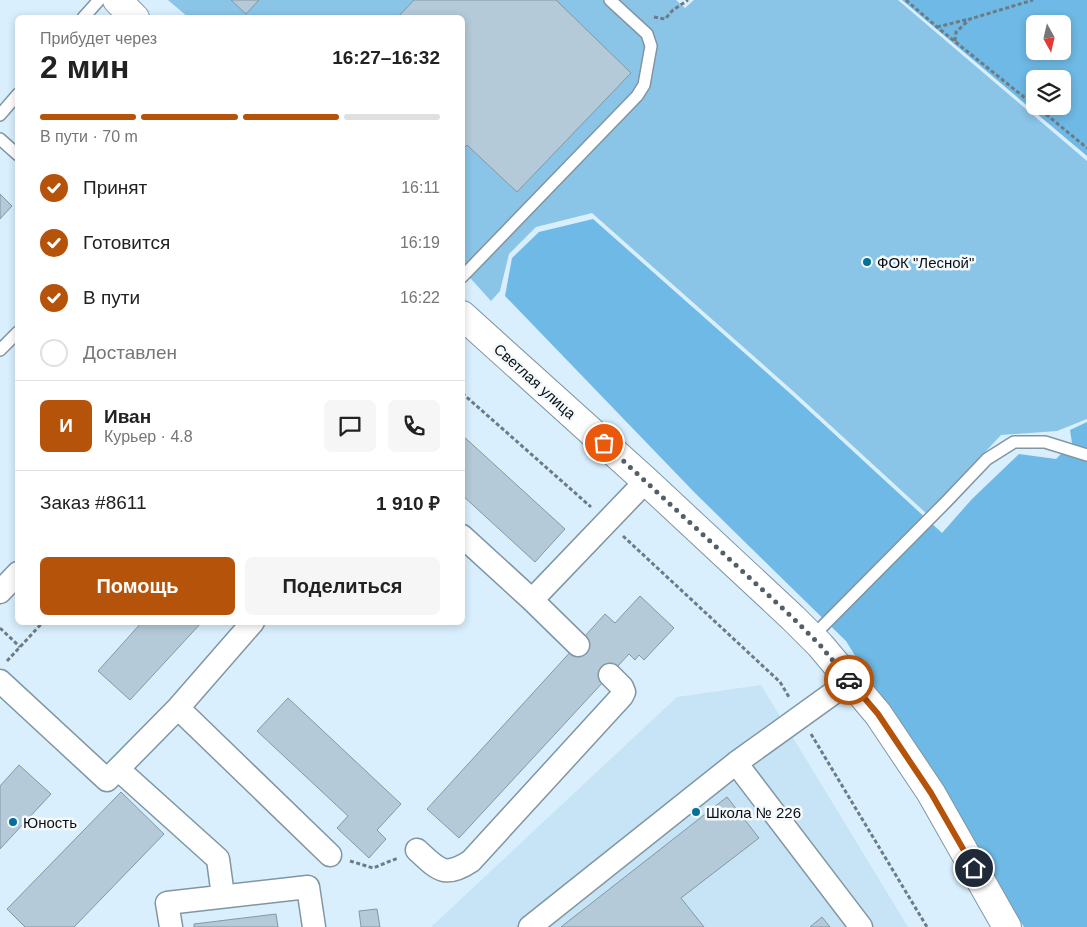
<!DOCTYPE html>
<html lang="ru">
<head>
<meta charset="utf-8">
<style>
	:root { --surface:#fff; --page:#f6f6f6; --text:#222; --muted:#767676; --line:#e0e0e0; --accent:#b45309 }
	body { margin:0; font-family:Helvetica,sans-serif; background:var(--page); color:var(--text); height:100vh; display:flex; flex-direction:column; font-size:19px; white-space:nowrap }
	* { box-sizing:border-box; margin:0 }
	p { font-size:16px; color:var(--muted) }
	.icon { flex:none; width:28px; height:28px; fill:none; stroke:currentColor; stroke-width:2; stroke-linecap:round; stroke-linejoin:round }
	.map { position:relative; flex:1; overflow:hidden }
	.side { position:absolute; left:15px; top:15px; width:450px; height:610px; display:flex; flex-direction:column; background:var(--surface); border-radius:8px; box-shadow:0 2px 8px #0003 }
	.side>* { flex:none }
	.needle { width:32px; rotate:172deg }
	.controls { position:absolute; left:1026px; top:15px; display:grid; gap:10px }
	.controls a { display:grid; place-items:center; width:45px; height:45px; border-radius:8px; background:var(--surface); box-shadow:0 2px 8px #0003; font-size:25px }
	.pin { position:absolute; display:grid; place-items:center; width:42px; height:42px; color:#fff; margin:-21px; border:2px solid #fff; border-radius:50%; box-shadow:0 1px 5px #0007 }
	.courier { position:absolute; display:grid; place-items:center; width:50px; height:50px; margin:-25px; border:4px solid #b45309; border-radius:50%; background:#fff; color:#222; box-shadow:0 1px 6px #0007 }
	.summary em { font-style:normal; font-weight:800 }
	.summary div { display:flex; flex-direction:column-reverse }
	.summary { display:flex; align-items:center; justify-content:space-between; height:85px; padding:0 25px }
	h1 { font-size:32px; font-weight:800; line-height:38px }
	.bar { display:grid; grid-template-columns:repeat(4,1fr); gap:8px 5px; align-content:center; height:60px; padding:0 25px }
	.bar i { height:6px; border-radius:4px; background:var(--line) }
	.bar .active { background:var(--accent) }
	.bar p { grid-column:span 4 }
	.line { display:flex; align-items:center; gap:12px; padding:0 25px; border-top:1px solid var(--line) }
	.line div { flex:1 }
	.round { display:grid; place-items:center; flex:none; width:52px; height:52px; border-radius:8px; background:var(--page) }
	ol { padding:0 25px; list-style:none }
	li { display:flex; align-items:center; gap:15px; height:55px }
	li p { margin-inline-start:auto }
	li .icon { padding:5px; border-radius:50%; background:var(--accent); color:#fff; stroke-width:4 }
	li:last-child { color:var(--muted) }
	li i { width:28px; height:28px; border:2px solid var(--line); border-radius:50% }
	.action { display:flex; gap:10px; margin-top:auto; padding:10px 25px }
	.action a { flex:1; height:58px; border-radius:8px; background:var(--accent); color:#fff; font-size:20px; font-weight:800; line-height:58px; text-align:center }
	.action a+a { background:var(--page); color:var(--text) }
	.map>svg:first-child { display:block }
</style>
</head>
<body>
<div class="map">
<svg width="1087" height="927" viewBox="0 0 1087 927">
	<rect width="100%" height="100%" fill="#d9effd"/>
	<path fill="#c6e4f6" d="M 761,685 L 908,927 L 431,927 L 677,697 Z"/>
	<path fill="#8ac4e7" d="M 168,0 L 676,0 L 685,8 L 694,0 L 898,0 L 1087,161 L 1087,419 L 1057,431 L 1001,435 L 927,514 L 793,391 L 592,213 L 536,227 L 509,254 L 500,291 L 491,301 L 463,270 L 462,18 L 188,17 Z"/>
	<path fill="#6eb9e5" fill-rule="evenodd" d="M 902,0 L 1087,0 L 1087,156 ZM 1035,24 L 1062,24 L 1062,51 L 1035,51 ZM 1035,79 L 1062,79 L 1062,106 L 1035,106 Z
		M 593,219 L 793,396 L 942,533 L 972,499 L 1019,454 L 1056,459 L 1072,443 L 1070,430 L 1087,422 L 1087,927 L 1024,927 L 846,641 L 695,493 L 505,296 L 512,258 L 539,232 Z"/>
	<path fill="#b4cad8" stroke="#8398a5" d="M 231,0 L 259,0 L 246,14 Z
		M 414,0 L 556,0 L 631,73 L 517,192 L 467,145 L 462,150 L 462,18 L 397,18 Z
		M 0,194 L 12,206 L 0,219 Z
		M 462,435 L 565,529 L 535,562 L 462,495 Z
		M 640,596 L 674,628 L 644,660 L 639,655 L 635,660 L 629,654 L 459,838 L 427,809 L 605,614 L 615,623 Z
		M 142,622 L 202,622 L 130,700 L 98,671 Z
		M 288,698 L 401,804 L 377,830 L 386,839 L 369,858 L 337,828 L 348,816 L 257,731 Z
		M 19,765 L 51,794 L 0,849 L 0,786 Z
		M 121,792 L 164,834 L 74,927 L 25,927 L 7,909 Z
		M 727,797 L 759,838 L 681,898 L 704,927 L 561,927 Z
		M 377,909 L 380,927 L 361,927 L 359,911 Z
		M 276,914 L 278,927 L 194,927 L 194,924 Z
		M 822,917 L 830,927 L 810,927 Z"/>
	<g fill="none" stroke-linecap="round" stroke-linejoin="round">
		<defs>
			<path id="service" d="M 83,18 L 99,0
				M 0,115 L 18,94
				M 0,139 L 18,155
				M 462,277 L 637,96 L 644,85 L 651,46 L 647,34 L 610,0
				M 0,350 L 18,332
				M 812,637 L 946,502 L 987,459 L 1014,442 L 1045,442 L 1087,455"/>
			<path id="minor" d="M 462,536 L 532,600 L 646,481
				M 0,592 L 18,573
				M 532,600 L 578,645
				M 253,622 L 178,708 L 330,855
				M 0,681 L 107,780 L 178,708
				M 736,763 L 861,927
				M 118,769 L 218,859 L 223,896
				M 417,850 C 438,869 444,879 471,861 L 622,696 L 624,692 L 622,687 L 610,675
				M 171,927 L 167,903 L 308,887 L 314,927
				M 530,927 L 736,763 L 850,681"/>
			<path id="tertiary" d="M 117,0 L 135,18
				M 462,315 L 646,481 L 793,618 L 820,645 L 878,714 L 931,793 L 1007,927"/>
		</defs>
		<use href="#service" stroke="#8196a3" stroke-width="14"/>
		<use href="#minor" stroke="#8196a3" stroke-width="25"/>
		<use href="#tertiary" stroke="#8196a3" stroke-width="30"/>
		<path stroke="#6c7b84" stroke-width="3" stroke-dasharray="4 2.5" stroke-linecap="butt" d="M 906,0 L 937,27 L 1035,106
			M 654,17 L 665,19 L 673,10 L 688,0
			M 937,27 L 969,19
			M 955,41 L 956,32 L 970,19 L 1033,0
			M 1036,106 L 1087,148
			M 462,393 L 591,507
			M 623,536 L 780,682 L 789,697
			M 0,628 L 20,647
			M 7,661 L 43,622
			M 811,734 L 927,927
			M 350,861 L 373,868 L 398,858"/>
		<use href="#service" stroke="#fff" stroke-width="11"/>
		<use href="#minor" stroke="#fff" stroke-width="22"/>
		<use href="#tertiary" stroke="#fff" stroke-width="28"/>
	</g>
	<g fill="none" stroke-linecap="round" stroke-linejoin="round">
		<path stroke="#525f67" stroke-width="5" stroke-dasharray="0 9" d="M 604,443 L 793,618 L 820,645 L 849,680"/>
		<path stroke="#b45309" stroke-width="6" d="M 849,680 L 878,714 L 931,793 L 974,868"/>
	</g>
	<g fill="#036f9b" stroke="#f5f9fc" stroke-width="2">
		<circle cx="867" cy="262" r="5"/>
		<circle cx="696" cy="812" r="5"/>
		<circle cx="13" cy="822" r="5"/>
	</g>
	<g text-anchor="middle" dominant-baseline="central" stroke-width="5" stroke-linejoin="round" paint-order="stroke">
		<g font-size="15" fill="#091116" stroke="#f5f9fc" text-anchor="start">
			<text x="877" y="262">ФОК "Лесной"</text>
			<text x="706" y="812">Школа № 226</text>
			<text x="23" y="822">Юность</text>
		</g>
		<g font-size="15" fill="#091116" stroke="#f5f9fc">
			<text transform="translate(535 381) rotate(42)">Светлая улица</text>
		</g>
	</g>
</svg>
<div class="controls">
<a><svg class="needle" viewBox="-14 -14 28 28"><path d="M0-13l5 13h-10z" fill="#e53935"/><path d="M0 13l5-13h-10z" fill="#767676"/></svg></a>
<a><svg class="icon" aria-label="layers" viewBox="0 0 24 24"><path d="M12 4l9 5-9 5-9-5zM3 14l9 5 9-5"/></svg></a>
</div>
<div class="pin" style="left:604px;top:443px;background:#ea580c"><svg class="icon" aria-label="bag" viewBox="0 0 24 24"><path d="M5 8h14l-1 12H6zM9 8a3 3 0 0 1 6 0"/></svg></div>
<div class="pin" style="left:974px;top:868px;background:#1f2937"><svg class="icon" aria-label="home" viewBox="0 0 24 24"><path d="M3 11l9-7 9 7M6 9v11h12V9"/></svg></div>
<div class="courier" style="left:849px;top:680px"><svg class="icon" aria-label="car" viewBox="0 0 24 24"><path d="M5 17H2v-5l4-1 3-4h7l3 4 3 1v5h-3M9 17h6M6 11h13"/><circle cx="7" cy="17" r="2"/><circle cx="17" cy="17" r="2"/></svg></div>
<section class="side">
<div class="summary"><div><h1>2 мин</h1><p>Прибудет через</p></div><em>16:27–16:32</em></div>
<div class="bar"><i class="active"></i><i class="active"></i><i class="active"></i><i></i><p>В пути · 70 m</p></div>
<ol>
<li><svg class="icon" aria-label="check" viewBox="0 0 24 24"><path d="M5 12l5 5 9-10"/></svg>Принят<p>16:11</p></li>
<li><svg class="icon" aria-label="check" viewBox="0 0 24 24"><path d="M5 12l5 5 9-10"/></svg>Готовится<p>16:19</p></li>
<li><svg class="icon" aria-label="check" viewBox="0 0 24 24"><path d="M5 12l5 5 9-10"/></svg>В пути<p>16:22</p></li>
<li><i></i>Доставлен</li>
</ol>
<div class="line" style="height:90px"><b class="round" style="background:var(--accent);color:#fff">И</b><div><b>Иван</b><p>Курьер · 4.8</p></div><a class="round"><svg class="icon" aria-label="chat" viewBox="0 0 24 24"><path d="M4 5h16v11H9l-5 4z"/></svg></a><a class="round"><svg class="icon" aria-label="phone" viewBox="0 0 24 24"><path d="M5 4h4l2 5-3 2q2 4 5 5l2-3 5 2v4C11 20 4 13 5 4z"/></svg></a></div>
<div class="line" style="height:65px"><div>Заказ #8611</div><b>1 910 ₽</b></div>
<div class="action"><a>Помощь</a><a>Поделиться</a></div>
</section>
</div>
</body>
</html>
